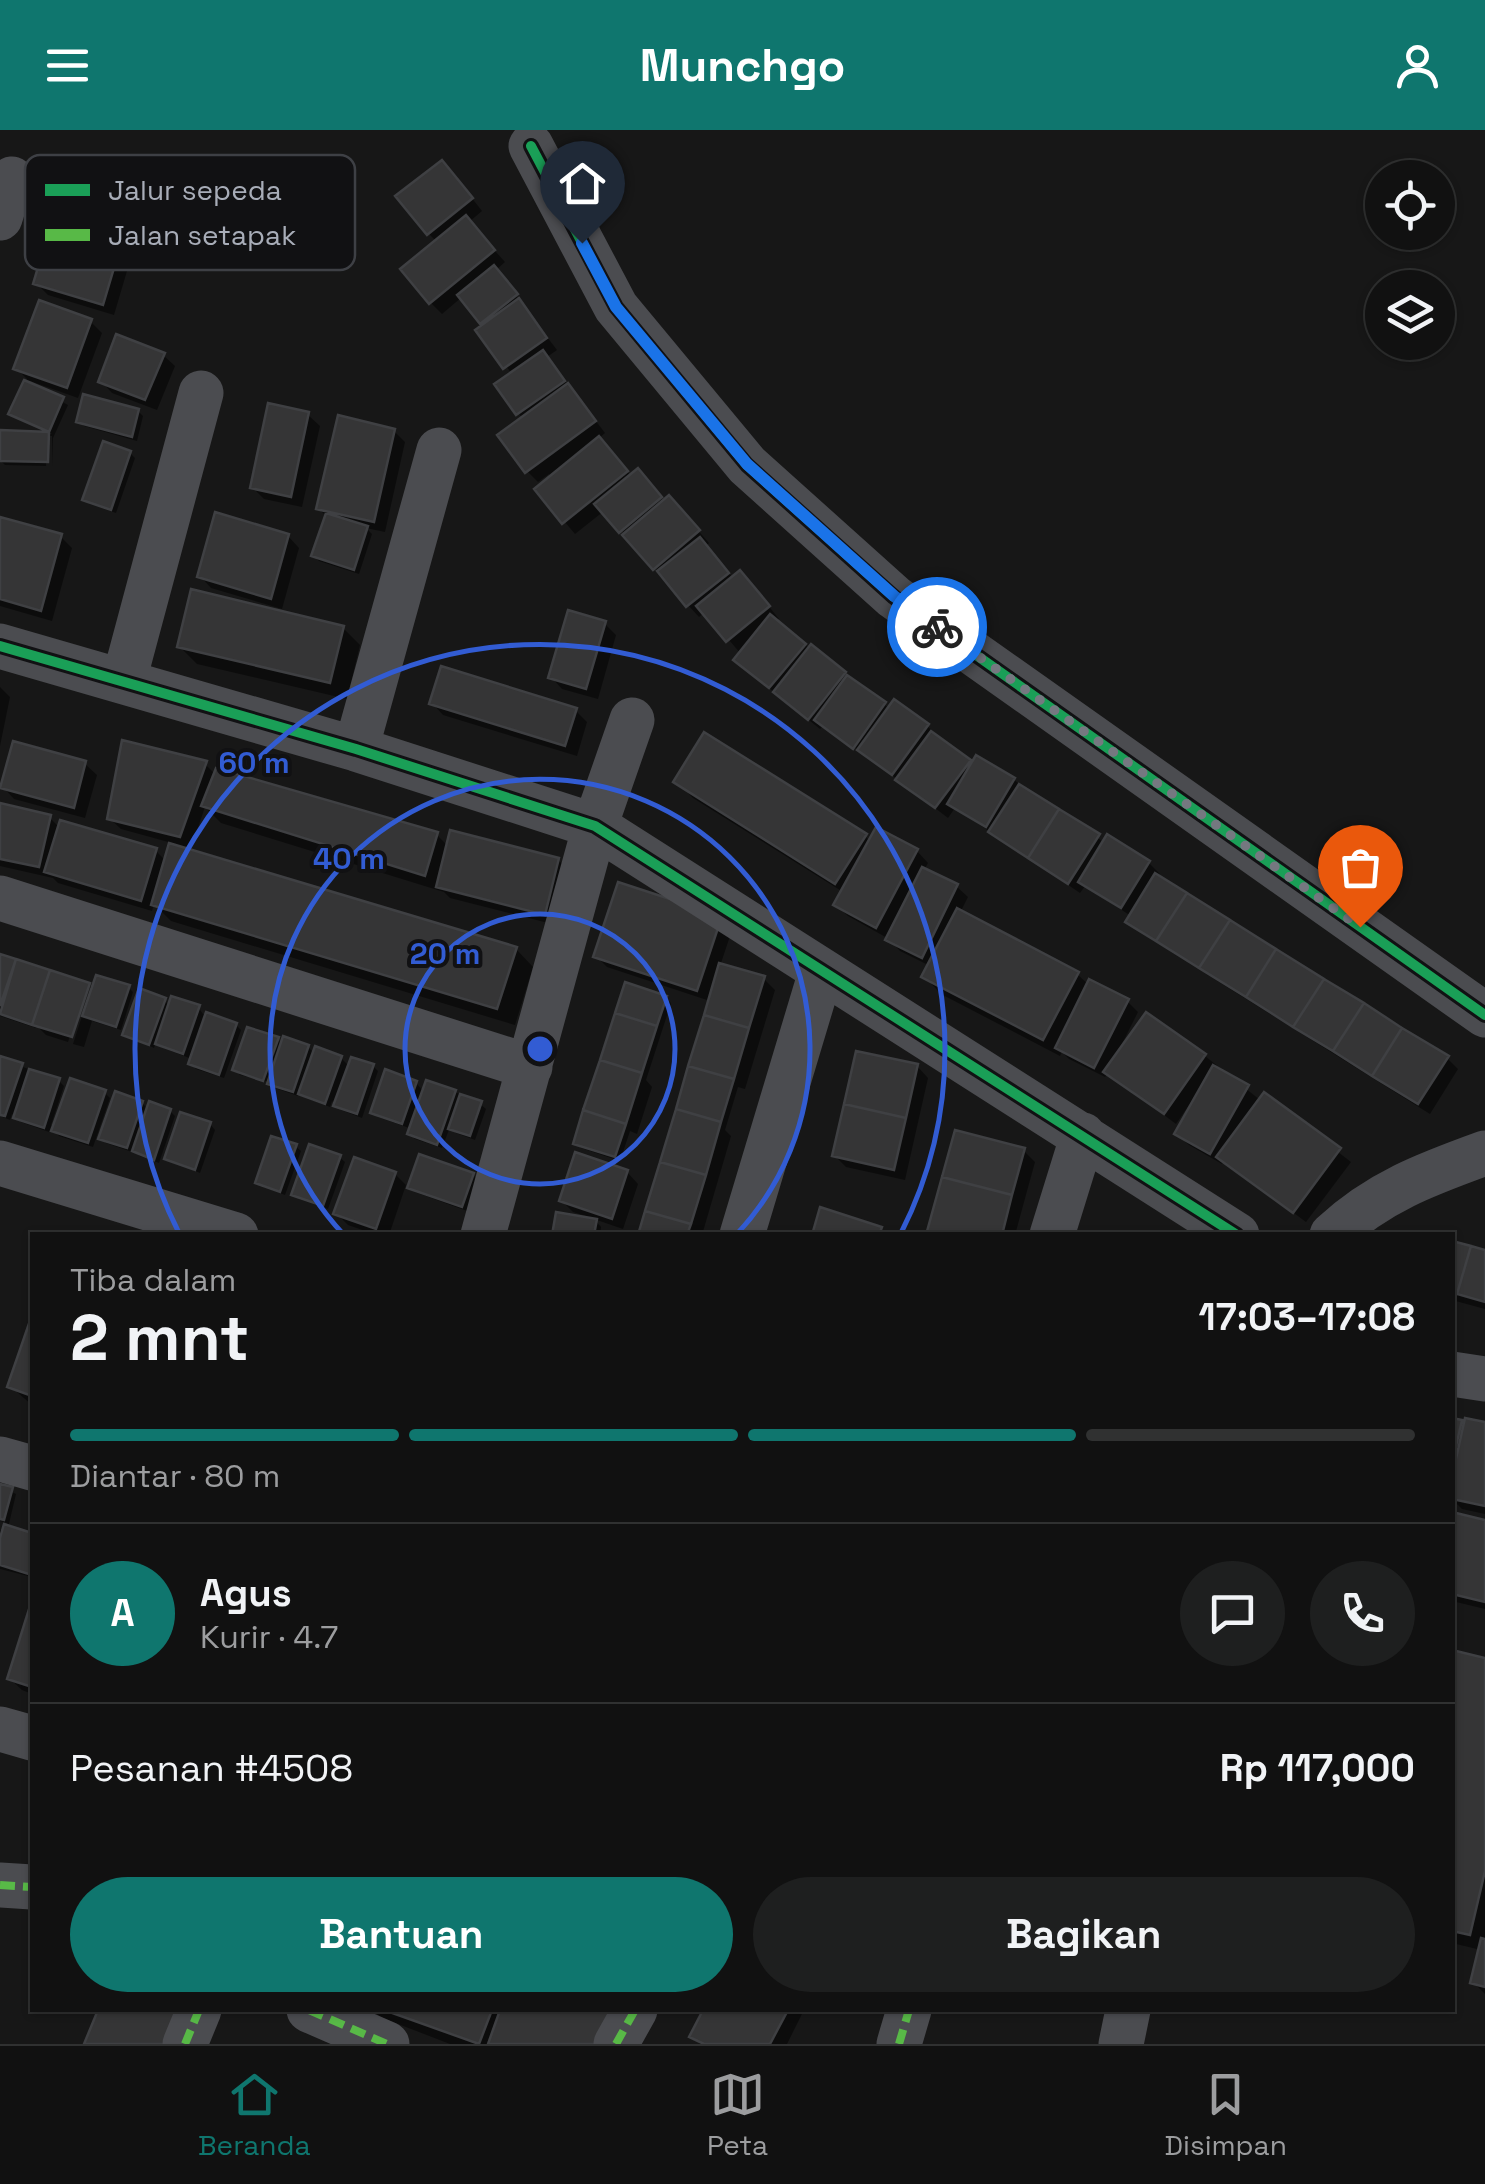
<!DOCTYPE html>
<html lang="id">
<head>
<meta charset="utf-8">
<style>
	:root { --surface:#111; --page:#1e1f1f; --text:#f1f3f6; --muted:#9c9d9f; --line:#303131; --accent:#0f766e }
	body { margin:0; font-family:"Space Grotesk",sans-serif; background:var(--page); color:var(--text); height:100vh; display:flex; flex-direction:column; font-size:38px; white-space:nowrap }
	* { box-sizing:border-box; margin:0 }
	p { font-size:32px; color:var(--muted) }
	.icon { flex:none; width:55px; height:55px; fill:none; stroke:currentColor; stroke-width:2; stroke-linecap:round; stroke-linejoin:round }
	.map { position:relative; flex:1; overflow:hidden }
	.panel { position:absolute; left:30px; top:1102px; width:1425px; height:780px; display:flex; flex-direction:column; background:var(--surface); border-radius:0px; box-shadow:0 2px 8px #0004,0 0 0 2px var(--line) }
	.panel>* { flex:none }
	.fabs { position:absolute; left:1365px; top:30px; display:grid; gap:20px }
	.fabs a { display:grid; place-items:center; width:90px; height:90px; border-radius:50%; background:var(--surface); box-shadow:0 2px 8px #0004,0 0 0 2px var(--line); font-size:50px }
	.pin { position:absolute; display:grid; place-items:center; width:85px; height:85px; color:#fff; margin:-102px -42px; border-radius:50% 50% 50% 0; rotate:-45deg; box-shadow:0 0 10px #0007 }
	.pin .icon { rotate:45deg }
	.courier { position:absolute; display:grid; place-items:center; width:100px; height:100px; margin:-50px; border:8px solid #1a73e8; border-radius:50%; background:#fff; color:#222; box-shadow:0 2px 12px #0007 }
	.headline em { font-style:normal; font-weight:700 }
	.headline div { display:flex; flex-direction:column-reverse }
	.headline { display:flex; align-items:center; justify-content:space-between; height:170px; padding:0 40px }
	h1 { font-size:65px; font-weight:700; line-height:75px }
	.bar { display:grid; grid-template-columns:repeat(4,1fr); gap:15px 10px; align-content:center; height:120px; padding:0 40px }
	.bar i { height:12px; border-radius:8px; background:var(--line) }
	.bar .active { background:var(--accent) }
	.bar p { grid-column:span 4 }
	.line { display:flex; align-items:center; gap:25px; padding:0 40px; border-top:2px solid var(--line) }
	.line div { flex:1 }
	.round { display:grid; place-items:center; flex:none; width:105px; height:105px; border-radius:52px; background:var(--page) }
	.action { display:flex; gap:20px; margin-top:auto; padding:20px 40px }
	.action a { flex:1; height:115px; border-radius:60px; background:var(--accent); color:#fff; font-size:40px; font-weight:700; line-height:115px; text-align:center }
	.action a+a { background:var(--page); color:var(--text) }
	header { display:flex; justify-content:space-between; align-items:center; height:130px; padding:0 40px; background:var(--accent); color:#fff; font-size:45px; font-weight:700 }
	.tabs { display:flex; justify-content:space-around; align-items:center; height:140px; border-top:2px solid var(--line); background:var(--surface); font-size:28px; color:var(--muted) }
	.tabs a { display:grid; justify-items:center; gap:5px }
	.tabs .active { color:var(--accent) }
	.map>svg:first-child { display:block }
</style>
</head>
<body>
<header><svg class="icon" aria-label="menu" viewBox="0 0 24 24"><path d="M4 6h16M4 12h16M4 18h16"/></svg>Munchgo<svg class="icon" aria-label="person" viewBox="0 0 24 24"><circle cx="12" cy="8" r="4"/><path d="M4 21q1-7 8-7t8 7"/></svg></header>
<div class="map">
<svg width="1485" height="1914" viewBox="0 0 1485 1914">
	<rect width="100%" height="100%" fill="#171717"/>
	<path fill="#0007" d="M 453,44 L 482,81 L 469,92 L 505,132 L 496,140 L 557,220 L 547,227 L 605,303 L 598,309 L 632,347 L 638,342 L 665,372 L 680,380 L 709,413 L 706,416 L 733,448 L 751,454 L 779,489 L 775,492 L 890,579 L 927,596 L 973,635 L 1014,650 L 1105,713 L 1149,733 L 1160,744 L 1158,748 L 1447,928 L 1458,939 L 1430,984 L 1171,822 L 1131,786 L 1085,756 L 1080,763 L 955,678 L 948,688 L 867,626 L 823,596 L 820,599 L 748,541 L 741,524 L 705,482 L 699,487 L 688,475 L 604,381 L 575,404 L 538,360 L 552,348 L 549,344 L 538,352 L 527,341 L 523,289 L 497,255 L 512,244 L 479,200 L 485,195 L 462,167 L 442,184 L 431,173 L 437,112 L 428,103 Z
		M 121,113 L 132,124 L 114,185 L 48,165 L 36,153 Z
		M 90,191 L 102,203 L 78,268 L 30,251 L 28,254 L 68,275 L 53,308 L 53,336 L 52,306 L 47,306 L 46,336 L 5,335 L 0,330 L 1,303 L 52,304 L 11,283 L 27,249 L 16,238 Z
		M 163,225 L 175,236 L 157,280 L 112,263 L 101,251 Z
		M 138,281 L 143,286 L 137,311 L 84,296 L 79,291 Z
		M 308,285 L 320,296 L 302,377 L 264,369 L 253,358 Z
		M 394,301 L 405,312 L 385,402 L 366,398 L 372,404 L 359,444 L 319,431 L 314,426 L 327,387 L 319,379 Z
		M 130,323 L 135,328 L 116,383 L 90,374 L 85,369 Z
		M 0,389 L 60,406 L 72,418 L 52,491 L 0,476 Z
		M 288,406 L 299,418 L 282,479 L 211,458 L 200,446 Z
		M 604,493 L 616,505 L 598,569 L 562,559 L 551,547 Z
		M 343,498 L 360,515 L 347,569 L 197,534 L 179,516 Z
		M 0,557 L 10,567 L 0,616 Z
		M 432,573 L 576,581 L 587,592 L 577,626 L 443,585 Z
		M 85,634 L 97,645 L 85,688 L 14,669 L 3,657 Z
		M 205,634 L 216,645 L 436,704 L 448,716 L 558,730 L 570,741 L 556,795 L 450,768 L 444,762 L 221,693 L 205,677 L 190,721 L 516,819 L 533,837 L 515,895 L 171,791 L 154,774 L 152,781 L 58,753 L 53,748 L 0,736 L 0,676 L 49,687 L 60,698 L 155,720 L 166,731 L 172,713 L 121,699 L 109,688 Z
		M 676,651 L 865,706 L 871,712 L 877,700 L 917,721 L 928,733 L 924,740 L 956,756 L 968,767 L 960,783 L 1077,844 L 1089,855 L 1127,871 L 1138,882 L 1122,914 L 1205,926 L 1260,970 L 1264,965 L 1351,1032 L 1306,1092 L 1224,1031 L 1222,1034 L 1189,1015 L 1177,1004 L 1192,977 L 1189,975 L 1176,994 L 1108,943 L 1105,947 L 1069,929 L 1062,922 L 1060,926 L 941,864 L 924,846 L 930,836 L 900,821 L 889,809 L 848,786 L 836,775 L 843,762 L 693,668 Z
		M 619,755 L 732,800 L 720,836 L 763,848 L 775,860 L 745,959 L 738,957 L 725,1000 L 731,1006 L 702,1105 L 640,1105 L 710,871 L 607,837 L 596,826 Z
		M 0,826 L 89,855 L 94,860 L 128,857 L 133,862 L 121,900 L 92,891 L 84,917 L 73,914 L 91,858 L 86,858 L 68,912 L 46,905 L 36,895 L 36,898 L 0,886 Z
		M 665,868 L 671,873 L 646,950 L 652,957 L 637,1004 L 630,1001 L 620,1031 L 581,1018 L 576,1013 Z
		M 164,870 L 170,876 L 198,877 L 203,884 L 236,895 L 241,900 L 224,948 L 196,939 L 191,933 L 192,929 L 163,918 L 156,912 L 154,918 L 125,904 Z
		M 278,910 L 283,915 L 308,917 L 315,924 L 341,928 L 350,937 L 373,936 L 378,941 L 362,988 L 341,980 L 332,971 L 330,977 L 306,968 L 299,962 L 298,966 L 275,958 L 269,952 L 240,945 L 235,939 Z
		M 0,928 L 59,951 L 64,956 L 51,995 L 56,996 L 104,962 L 110,968 L 93,1017 L 59,1006 L 51,997 L 49,1002 L 21,992 L 12,984 L 10,990 L 0,986 Z
		M 917,936 L 928,948 L 905,1050 L 846,1037 L 834,1025 Z
		M 416,953 L 424,962 L 455,962 L 480,974 L 486,979 L 475,1010 L 456,1003 L 450,997 L 442,1018 L 415,1009 L 410,1004 L 412,999 L 378,987 L 373,982 Z
		M 142,973 L 149,980 L 170,981 L 175,986 L 159,1033 L 140,1026 L 133,1019 L 132,1022 L 106,1013 L 101,1008 Z
		M 210,994 L 215,1000 L 200,1043 L 167,1028 Z
		M 295,1016 L 301,1021 L 285,1065 L 263,1057 L 258,1052 Z
		M 1024,1021 L 1035,1032 L 1015,1105 L 929,1105 Z
		M 339,1027 L 345,1032 L 328,1079 L 299,1069 L 294,1064 Z
		M 627,1042 L 638,1054 L 623,1099 L 594,1089 L 601,1097 L 600,1105 L 555,1105 L 586,1086 L 573,1082 L 562,1071 Z
		M 395,1044 L 406,1055 L 389,1105 L 377,1105 L 348,1095 L 336,1083 Z
		M 473,1045 L 478,1050 L 467,1081 L 415,1062 L 410,1057 Z
		M 1452,1114 L 1485,1123 L 1485,1179 L 1452,1170 Z
		M 32,1193 L 32,1275 L 10,1256 Z
		M 1452,1290 L 1466,1297 L 1485,1294 L 1485,1384 L 1462,1379 L 1452,1369 Z
		M 0,1356 L 16,1364 L 8,1398 L 32,1405 L 32,1447 L 0,1439 L 0,1400 L 4,1404 L 7,1393 L 0,1391 Z
		M 1452,1384 L 1485,1392 L 1485,1479 L 1452,1471 Z
		M 32,1479 L 32,1564 L 22,1560 L 10,1549 Z
		M 1452,1523 L 1485,1530 L 1485,1864 L 1473,1852 L 1481,1820 L 1452,1813 Z
		M 373,1880 L 624,1880 L 625,1914 L 450,1914 L 380,1887 Z
		M 706,1880 L 804,1880 L 787,1914 L 700,1914 L 692,1906 Z"/>
	<path fill="#353536" stroke="#3f4043" stroke-width="2.5" d="M 442,30 L 473,68 L 427,105 L 395,66 Z
		M 466,85 L 495,120 L 429,174 L 400,139 Z
		M 52,91 L 122,111 L 103,175 L 33,154 Z
		M 494,135 L 518,164 L 480,194 L 457,165 Z
		M 519,168 L 547,208 L 503,239 L 475,200 Z
		M 39,170 L 92,189 L 67,258 L 13,239 Z
		M 116,204 L 165,223 L 145,270 L 98,252 Z
		M 543,220 L 565,251 L 516,285 L 494,254 Z
		M 24,250 L 64,267 L 49,302 L 8,284 Z
		M 568,253 L 596,291 L 525,343 L 497,305 Z
		M 83,264 L 139,279 L 132,307 L 76,292 Z
		M 268,273 L 309,282 L 291,367 L 250,358 Z
		M 338,285 L 395,299 L 374,392 L 316,379 Z
		M 0,300 L 49,302 L 48,332 L 0,331 Z
		M 599,306 L 628,341 L 562,394 L 534,359 Z
		M 103,311 L 131,321 L 111,380 L 82,370 Z
		M 638,338 L 662,367 L 619,403 L 594,374 Z
		M 669,365 L 700,400 L 653,440 L 622,405 Z
		M 215,382 L 289,404 L 271,469 L 197,447 Z
		M 326,383 L 368,396 L 354,440 L 311,426 Z
		M 0,387 L 62,404 L 41,481 L 0,469 Z
		M 700,407 L 729,443 L 686,477 L 657,441 Z
		M 740,440 L 770,476 L 726,512 L 696,476 Z
		M 191,459 L 344,496 L 330,553 L 177,517 Z
		M 568,480 L 606,491 L 586,559 L 548,548 Z
		M 770,484 L 806,514 L 769,558 L 733,530 Z
		M 811,514 L 846,542 L 808,590 L 773,562 Z
		M 441,536 L 577,578 L 565,616 L 429,574 Z
		M 847,545 L 886,572 L 853,619 L 814,590 Z
		M 894,569 L 929,594 L 892,645 L 857,620 Z
		M 931,601 L 971,630 L 935,678 L 895,650 Z
		M 704,602 L 867,704 L 835,754 L 673,652 Z
		M 122,610 L 207,631 L 180,707 L 107,689 Z
		M 13,611 L 86,631 L 74,678 L 0,658 Z
		M 976,625 L 1015,648 L 986,697 L 947,674 Z
		M 216,638 L 438,702 L 425,746 L 201,676 Z
		M 1019,654 L 1059,679 L 1028,728 L 988,702 Z
		M 0,673 L 51,685 L 39,737 L 0,729 Z
		M 1059,679 L 1100,704 L 1068,754 L 1028,728 Z
		M 60,690 L 157,718 L 141,771 L 44,742 Z
		M 876,697 L 918,719 L 876,798 L 833,775 Z
		M 450,700 L 559,728 L 545,785 L 436,757 Z
		M 1107,704 L 1150,731 L 1121,778 L 1078,752 Z
		M 169,713 L 517,817 L 497,879 L 151,775 Z
		M 922,737 L 958,754 L 922,828 L 885,810 Z
		M 1155,743 L 1187,763 L 1156,811 L 1125,792 Z
		M 618,752 L 722,786 L 697,861 L 593,827 Z
		M 1187,763 L 1230,790 L 1199,838 L 1156,811 Z
		M 957,778 L 1079,842 L 1043,910 L 921,847 Z
		M 1230,790 L 1276,819 L 1246,867 L 1199,838 Z
		M 1276,819 L 1324,849 L 1293,897 L 1246,867 Z
		M 0,824 L 16,829 L 0,876 Z
		M 16,829 L 50,840 L 32,895 L 0,884 Z
		M 719,833 L 765,846 L 749,898 L 704,885 Z
		M 50,840 L 90,853 L 72,907 L 32,895 Z
		M 96,845 L 130,855 L 116,897 L 82,886 Z
		M 1089,849 L 1129,869 L 1094,938 L 1055,918 Z
		M 1324,849 L 1364,873 L 1333,921 L 1293,897 Z
		M 625,852 L 667,866 L 657,896 L 615,883 Z
		M 139,858 L 166,868 L 149,915 L 122,905 Z
		M 171,866 L 200,875 L 183,924 L 155,914 Z
		M 1364,873 L 1402,898 L 1372,946 L 1333,921 Z
		M 206,882 L 237,893 L 219,945 L 188,934 Z
		M 1146,882 L 1206,924 L 1164,984 L 1103,942 Z
		M 615,883 L 657,896 L 642,943 L 600,930 Z
		M 704,885 L 749,898 L 734,949 L 688,936 Z
		M 247,897 L 279,907 L 263,951 L 232,940 Z
		M 1402,898 L 1449,926 L 1418,974 L 1372,946 Z
		M 283,906 L 309,915 L 293,962 L 267,954 Z
		M 315,916 L 342,926 L 325,974 L 298,964 Z
		M 856,921 L 918,934 L 906,988 L 844,974 Z
		M 0,926 L 23,933 L 5,986 L 0,985 Z
		M 351,927 L 374,934 L 357,984 L 333,976 Z
		M 600,930 L 642,943 L 626,994 L 583,980 Z
		M 1213,935 L 1249,955 L 1210,1024 L 1174,1004 Z
		M 688,936 L 734,949 L 721,992 L 676,979 Z
		M 29,939 L 60,948 L 44,998 L 13,988 Z
		M 385,939 L 417,951 L 402,994 L 370,983 Z
		M 70,948 L 106,960 L 88,1013 L 51,1001 Z
		M 426,950 L 456,960 L 437,1015 L 407,1004 Z
		M 115,961 L 143,971 L 127,1018 L 98,1009 Z
		M 1264,962 L 1341,1018 L 1293,1083 L 1216,1027 Z
		M 460,964 L 482,971 L 470,1006 L 448,999 Z
		M 149,971 L 171,979 L 154,1030 L 132,1021 Z
		M 844,974 L 906,988 L 894,1040 L 832,1026 Z
		M 676,979 L 721,992 L 706,1045 L 660,1032 Z
		M 583,980 L 626,994 L 615,1027 L 573,1014 Z
		M 180,982 L 211,992 L 195,1040 L 164,1029 Z
		M 955,1000 L 1025,1018 L 1012,1065 L 942,1047 Z
		M 271,1006 L 297,1014 L 280,1062 L 255,1053 Z
		M 309,1014 L 341,1025 L 323,1076 L 291,1065 Z
		M 575,1022 L 628,1040 L 612,1089 L 559,1071 Z
		M 419,1024 L 474,1043 L 462,1077 L 407,1058 Z
		M 354,1027 L 396,1042 L 376,1099 L 333,1084 Z
		M 660,1032 L 706,1045 L 691,1094 L 645,1081 Z
		M 942,1047 L 1012,1065 L 1002,1105 L 926,1105 Z
		M 820,1077 L 882,1097 L 879,1105 L 812,1105 Z
		M 645,1081 L 691,1094 L 687,1105 L 638,1105 Z
		M 556,1082 L 597,1089 L 594,1105 L 552,1105 Z
		M 1452,1111 L 1471,1116 L 1457,1164 L 1452,1163 Z
		M 1471,1116 L 1485,1120 L 1485,1172 L 1457,1164 Z
		M 32,1185 L 32,1266 L 7,1257 Z
		M 1452,1288 L 1462,1290 L 1452,1334 Z
		M 1465,1288 L 1485,1292 L 1485,1376 L 1452,1369 L 1452,1347 Z
		M 0,1354 L 13,1357 L 4,1390 L 0,1389 Z
		M 1452,1382 L 1485,1390 L 1485,1472 L 1452,1464 Z
		M 4,1394 L 32,1403 L 32,1445 L 0,1435 L 0,1408 Z
		M 30,1476 L 32,1477 L 32,1557 L 7,1549 Z
		M 1452,1520 L 1485,1528 L 1485,1741 L 1470,1805 L 1452,1801 Z
		M 1481,1808 L 1485,1809 L 1485,1857 L 1470,1853 Z
		M 98,1880 L 188,1880 L 174,1914 L 84,1914 Z
		M 384,1880 L 492,1880 L 479,1914 Z
		M 500,1880 L 614,1880 L 603,1914 L 488,1914 Z
		M 703,1880 L 788,1880 L 770,1914 L 704,1914 L 689,1907 Z"/>
	<g fill="none" stroke-linecap="round" stroke-linejoin="round">
		<path stroke="#4b4c50" stroke-width="45" d="M 531,16 L 616,177 L 747,335 L 894,467 L 1485,885
			M 0,88 L 12,49
			M 0,516 L 356,619 L 595,696 L 1237,1105
			M 124,550 L 201,263
			M 356,619 L 439,320
			M 0,768 L 530,937
			M 0,1033 L 236,1105
			M 483,1105 L 595,696 L 632,590
			M 742,1105 L 821,842
			M 1052,1105 L 1083,1005
			M 1332,1105 C 1378,1062 1427,1044 1485,1023
			M 1452,1244 L 1485,1249
			M 0,1329 L 32,1338
			M 0,1599 L 32,1608
			M 0,1755 L 32,1757
			M 309,1880 L 387,1914
			M 185,1914 L 199,1880
			M 616,1914 L 635,1880
			M 899,1914 L 909,1880
			M 1121,1914 L 1128,1880"/>
		<path stroke="#58b947" stroke-width="8" stroke-dasharray="15 8" stroke-linecap="butt" d="M 0,1755 L 32,1757
			M 309,1880 L 387,1914
			M 185,1914 L 199,1880
			M 616,1914 L 635,1880
			M 899,1914 L 909,1880"/>
		<defs>
			<path id="cycleway" d="M 531,16 L 616,177 L 747,335 L 894,467 L 1485,885
				M 0,516 L 356,619 L 595,696 L 1237,1105"/>
		</defs>
		<use href="#cycleway" stroke="#111113" stroke-width="16"/>
		<use href="#cycleway" stroke="#1a9f57" stroke-width="10"/>
	</g>
	<g fill="none" stroke-linecap="round" stroke-linejoin="round">
		<path stroke="#757880" stroke-width="10" stroke-dasharray="0 18" d="M 937,497 L 1360,797"/>
		<path stroke="#1a73e8" stroke-width="12" d="M 582,113 L 616,177 L 747,334 L 894,466 L 937,497"/>
	</g>
	<g fill="none" stroke="#325cd3" stroke-width="5">
		<circle cx="540" cy="919" r="135"/>
		<path d="M344 1105A270 270 0 1 1 736 1105"/>
		<path d="M179 1103A405 405 0 1 1 901 1103"/>
	</g>
	<rect x="25" y="25" width="330" height="115" rx="15" fill="#111113" stroke="#3e4045" stroke-width="2.5"/>
	<rect x="45" y="54" width="45" height="12" fill="#1a9f57"/>
	<rect x="45" y="99" width="45" height="12" fill="#58b947"/>
	<g font-size="28" fill="#a8adb8">
		<text x="108" y="70">Jalur sepeda</text>
		<text x="108" y="115">Jalan setapak</text>
	</g>
	<circle cx="540" cy="919" r="15" fill="#325cd3" stroke="#111113" stroke-width="5"/>
	<g font-size="30" text-anchor="middle" font-weight="bold" fill="#325cd3" stroke="#111113" stroke-width="8" stroke-linejoin="round" paint-order="stroke">
		<text x="254" y="643">60 m</text>
		<text x="349" y="739">40 m</text>
		<text x="445" y="834">20 m</text>
	</g>
</svg>
<div class="fabs">
<a><svg class="icon" aria-label="locate" viewBox="0 0 24 24"><circle cx="12" cy="12" r="6"/><path d="M12 2v4M12 18v4M2 12h4M18 12h4"/></svg></a>
<a><svg class="icon" aria-label="layers" viewBox="0 0 24 24"><path d="M12 4l9 5-9 5-9-5zM3 14l9 5 9-5"/></svg></a>
</div>
<div class="pin" style="left:1360px;top:797px;background:#ea580c"><svg class="icon" aria-label="bag" viewBox="0 0 24 24"><path d="M5 8h14l-1 12H6zM9 8a3 3 0 0 1 6 0"/></svg></div>
<div class="pin" style="left:582px;top:113px;background:#1f2937"><svg class="icon" aria-label="home" viewBox="0 0 24 24"><path d="M3 11l9-7 9 7M6 9v11h12V9"/></svg></div>
<div class="courier" style="left:937px;top:497px"><svg class="icon" aria-label="bike" viewBox="0 0 24 24"><circle cx="6" cy="16" r="4"/><circle cx="18" cy="16" r="4"/><path d="M6 16l4-8h5l3 8M10 8l3 8H6M13 5h3"/></svg></div>
<section class="panel">
<div class="headline"><div><h1>2 mnt</h1><p>Tiba dalam</p></div><em>17:03–17:08</em></div>
<div class="bar"><i class="active"></i><i class="active"></i><i class="active"></i><i></i><p>Diantar · 80 m</p></div>
<div class="line" style="height:180px"><b class="round" style="background:var(--accent);color:#fff">A</b><div><b>Agus</b><p>Kurir · 4.7</p></div><a class="round"><svg class="icon" aria-label="chat" viewBox="0 0 24 24"><path d="M4 5h16v11H9l-5 4z"/></svg></a><a class="round"><svg class="icon" aria-label="phone" viewBox="0 0 24 24"><path d="M5 4h4l2 5-3 2q2 4 5 5l2-3 5 2v4C11 20 4 13 5 4z"/></svg></a></div>
<div class="line" style="height:130px"><div>Pesanan #4508</div><b>Rp 117,000</b></div>
<div class="action"><a>Bantuan</a><a>Bagikan</a></div>
</section>
</div>
<nav class="tabs">
<a class="active"><svg class="icon" aria-label="home" viewBox="0 0 24 24"><path d="M3 11l9-7 9 7M6 9v11h12V9"/></svg>Beranda</a>
<a><svg class="icon" aria-label="map" viewBox="0 0 24 24"><path d="M3 6l6-2 6 2 6-2v14l-6 2-6-2-6 2zM9 4v14M15 6v14"/></svg>Peta</a>
<a><svg class="icon" aria-label="saved" viewBox="0 0 24 24"><path d="M7 4h10v16l-5-4-5 4z"/></svg>Disimpan</a>
</nav>
</body>
</html>
